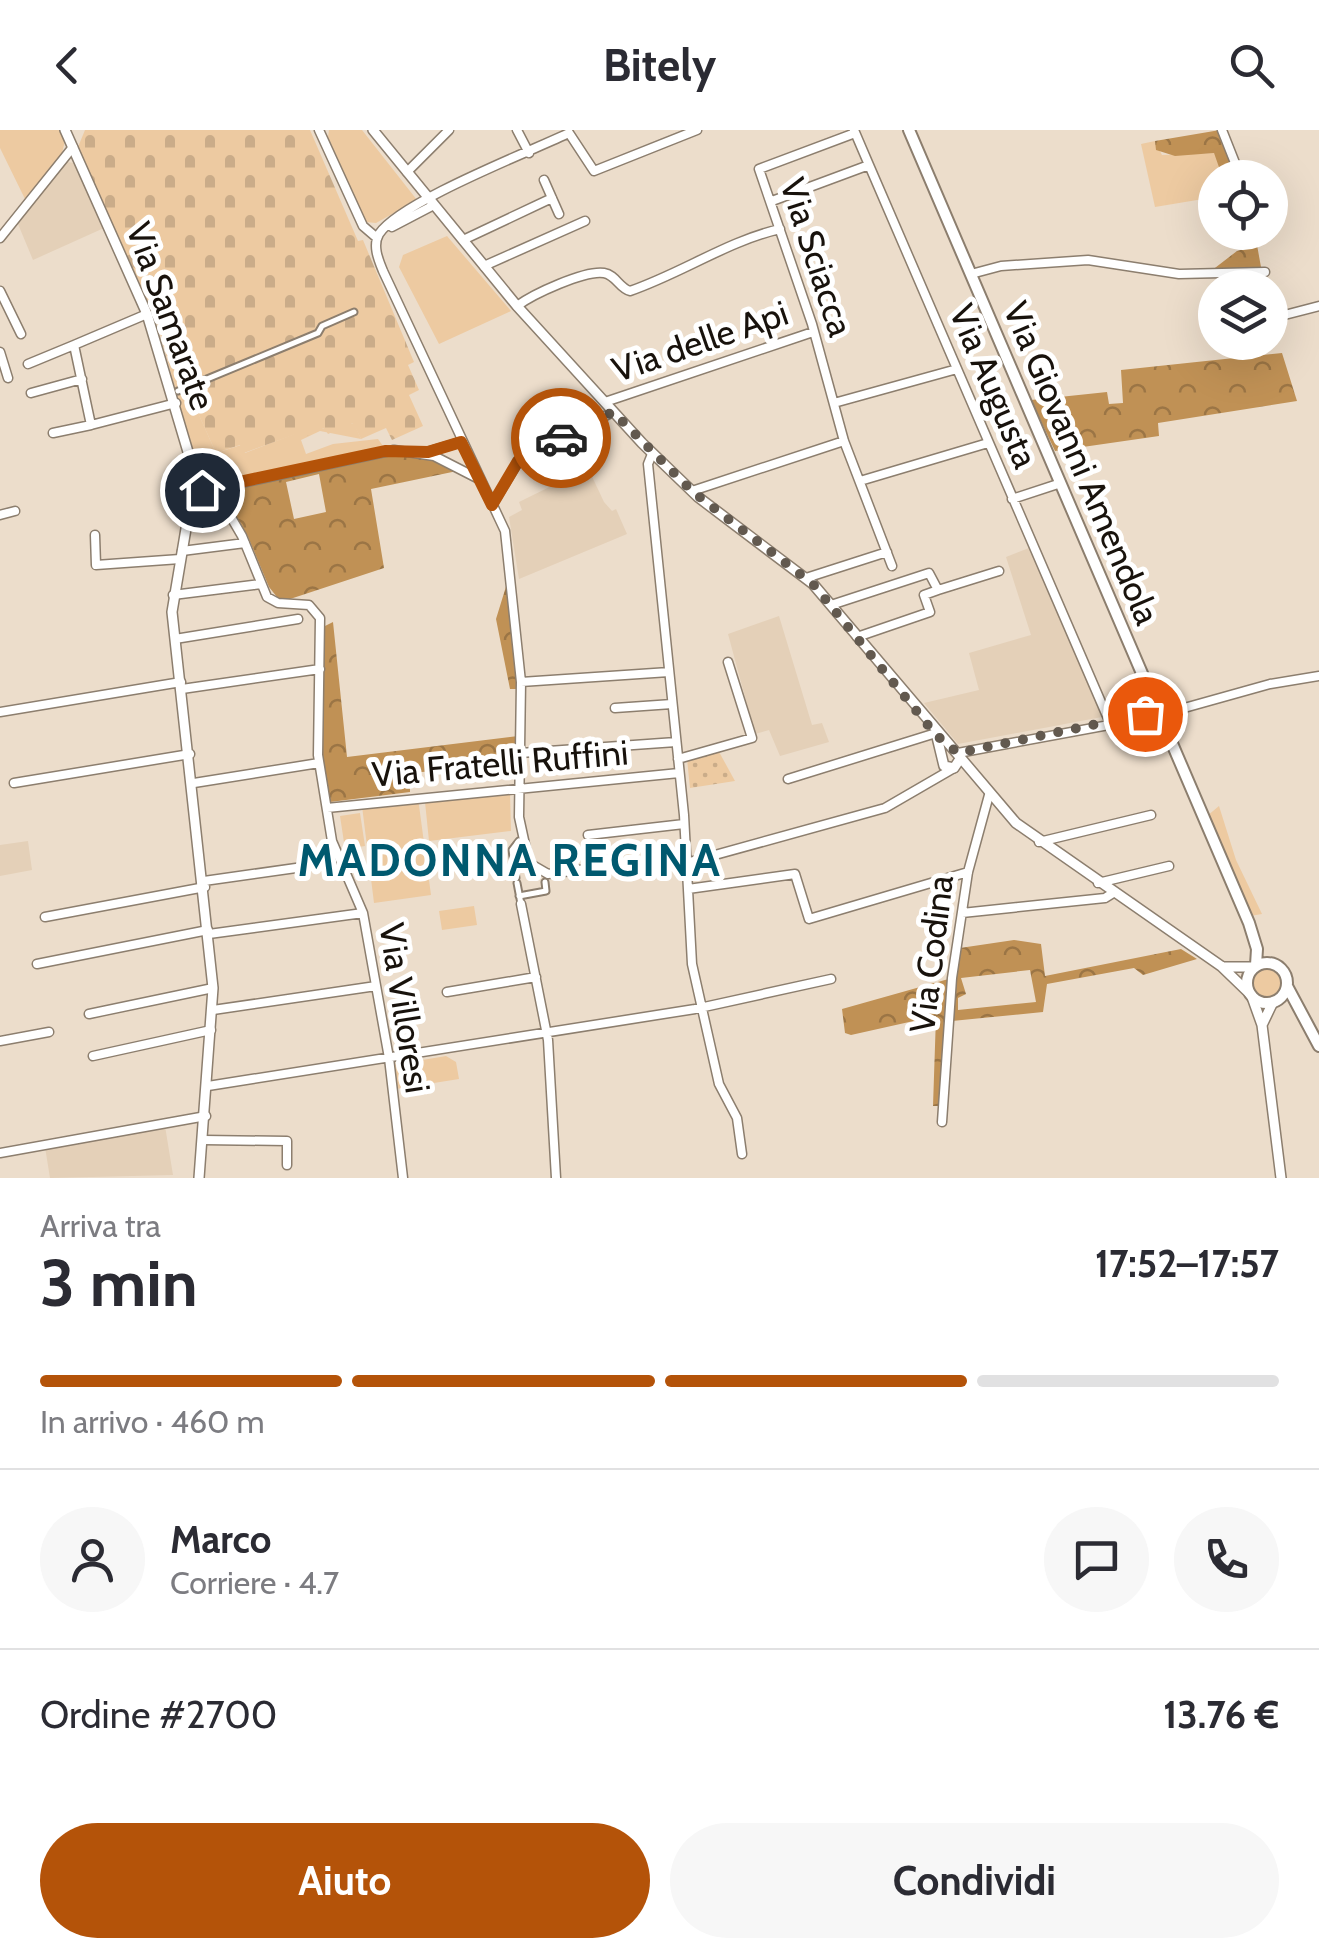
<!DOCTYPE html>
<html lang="it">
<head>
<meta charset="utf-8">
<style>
	:root { --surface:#fff; --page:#f7f7f7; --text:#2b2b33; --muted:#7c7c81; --line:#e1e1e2; --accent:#b45309 }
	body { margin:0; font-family:Cabin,sans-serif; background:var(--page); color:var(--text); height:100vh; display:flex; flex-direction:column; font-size:38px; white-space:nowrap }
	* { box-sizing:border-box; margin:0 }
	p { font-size:32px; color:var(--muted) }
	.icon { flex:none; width:55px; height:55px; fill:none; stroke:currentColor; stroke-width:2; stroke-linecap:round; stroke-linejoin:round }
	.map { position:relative; height:1048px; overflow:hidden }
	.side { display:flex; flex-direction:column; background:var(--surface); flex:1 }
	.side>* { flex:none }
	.fabs { position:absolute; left:1198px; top:30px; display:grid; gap:20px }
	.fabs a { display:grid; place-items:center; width:90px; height:90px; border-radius:50%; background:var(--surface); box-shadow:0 10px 40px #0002; font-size:50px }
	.pin { position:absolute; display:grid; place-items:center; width:85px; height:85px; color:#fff; margin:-42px; border:5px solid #fff; border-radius:50%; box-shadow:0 2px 10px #0007 }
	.courier { position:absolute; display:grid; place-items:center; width:100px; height:100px; margin:-50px; border:8px solid #b45309; border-radius:50%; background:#fff; color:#222; box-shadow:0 2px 12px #0007 }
	.headline em { font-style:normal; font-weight:700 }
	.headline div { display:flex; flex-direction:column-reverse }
	.headline { display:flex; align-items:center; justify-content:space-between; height:170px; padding:0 40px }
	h1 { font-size:65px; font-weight:700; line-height:75px }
	.bar { display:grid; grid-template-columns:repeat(4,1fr); gap:15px 10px; align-content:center; height:120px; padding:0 40px }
	.bar i { height:12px; border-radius:8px; background:var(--line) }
	.bar .active { background:var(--accent) }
	.bar p { grid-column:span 4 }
	.line { display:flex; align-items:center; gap:25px; padding:0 40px; border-top:2px solid var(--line) }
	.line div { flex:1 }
	.round { display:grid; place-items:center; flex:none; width:105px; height:105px; border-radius:52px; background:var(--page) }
	.cta { display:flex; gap:20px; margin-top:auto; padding:20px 40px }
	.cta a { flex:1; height:115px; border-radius:60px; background:var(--accent); color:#fff; font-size:40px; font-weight:700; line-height:115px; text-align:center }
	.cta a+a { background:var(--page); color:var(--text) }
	header { display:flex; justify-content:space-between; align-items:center; height:130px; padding:0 40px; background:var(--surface); font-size:45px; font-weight:700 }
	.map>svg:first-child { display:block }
</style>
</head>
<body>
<header><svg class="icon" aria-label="back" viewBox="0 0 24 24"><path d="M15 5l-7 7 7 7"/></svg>Bitely<svg class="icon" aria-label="search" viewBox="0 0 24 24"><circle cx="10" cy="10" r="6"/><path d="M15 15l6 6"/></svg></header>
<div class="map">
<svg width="1319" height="1048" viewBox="0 0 1319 1048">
	<defs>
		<pattern id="forest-crowns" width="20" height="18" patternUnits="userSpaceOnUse" patternTransform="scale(2.5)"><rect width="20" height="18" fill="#c09155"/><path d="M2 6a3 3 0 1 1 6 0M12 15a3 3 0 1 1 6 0" fill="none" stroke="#9b7545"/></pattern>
		<pattern id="cemetery-stones" width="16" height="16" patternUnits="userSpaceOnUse" patternTransform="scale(2.5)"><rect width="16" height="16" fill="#edcaa1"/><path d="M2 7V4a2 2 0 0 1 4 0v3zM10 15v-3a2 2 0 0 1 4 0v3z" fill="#caac89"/></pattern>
		<pattern id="garden-dots" width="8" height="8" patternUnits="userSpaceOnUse" patternTransform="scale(2.5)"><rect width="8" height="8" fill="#edcaa1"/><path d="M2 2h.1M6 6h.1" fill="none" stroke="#caac89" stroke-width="1.8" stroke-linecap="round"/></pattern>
	</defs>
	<rect width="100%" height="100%" fill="#ecddcb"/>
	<path fill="#e4d0b8" d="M 67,32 L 75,33 L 104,98 L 33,130 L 18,94 Z
		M 588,338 L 604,372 L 612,381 L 616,379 L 627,404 L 519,449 L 509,387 L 522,380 L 519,372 Z
		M 1029,418 L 1102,587 L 958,614 L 924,573 L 979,560 L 969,523 L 1031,505 L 1006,427 Z
		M 779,486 L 812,595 L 822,593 L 829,612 L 780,626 L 769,600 L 755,604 L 728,504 Z
		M 28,711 L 32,740 L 0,746 L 0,715 Z
		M 165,996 L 173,1045 L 50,1048 L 45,1017 Z"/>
	<path fill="#edcaa1" d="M 0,0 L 60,0 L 65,11 L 62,23 L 25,69 L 0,18 Z
		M 329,0 L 362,0 L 417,70 L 376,93 L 366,92 L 328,7 Z
		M 1155,11 L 1162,25 L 1214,23 L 1228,46 L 1234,47 L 1215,48 L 1215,67 L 1155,77 L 1141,14 Z
		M 447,106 L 511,181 L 439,214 L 399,137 L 403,125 Z
		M 156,189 L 216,323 L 241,315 L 245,323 L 297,303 L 354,293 L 361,309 L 320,301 L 301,310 L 306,324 L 333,314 L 378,309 L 383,316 L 222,353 L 207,353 L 197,338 Z
		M 510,664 L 511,701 L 429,711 L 425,672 Z
		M 418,668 L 431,765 L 374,773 L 362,676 Z
		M 1219,676 L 1236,730 L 1262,784 L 1250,786 L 1207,686 Z
		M 360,683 L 365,716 L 345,719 L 340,686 Z
		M 474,776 L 477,795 L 442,800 L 439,781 Z
		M1251 853a15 15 0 1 1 30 0a15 15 0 1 1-30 0Z
		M 446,926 L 456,932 L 459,949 L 396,959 L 393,935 Z"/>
	<path fill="url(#forest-crowns)" fill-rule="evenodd" d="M 1220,0 L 1238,47 L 1220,40 L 1214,23 L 1175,26 L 1156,20 L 1155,11 Z
		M 1257,115 L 1261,137 L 1211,141 L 1237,121 Z
		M 1282,223 L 1297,271 L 1158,293 L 1159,306 L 1055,321 L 1031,270 L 1107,262 L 1109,274 L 1123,273 L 1121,240 Z
		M 396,323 L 438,331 L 457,341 L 371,359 L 384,438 L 281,472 L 269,457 L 248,407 L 219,360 ZM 319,344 L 326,382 L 294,389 L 286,352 Z
		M 508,450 L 517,559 L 510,559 L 496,489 Z
		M 333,492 L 347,627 L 518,606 L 516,634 L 410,643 L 410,662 L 330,672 C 316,613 322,556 325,496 Z
		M 1014,810 L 1041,814 L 1045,846 L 1181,819 L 1197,829 L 1143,845 L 1134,838 L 1047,854 L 1043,882 L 952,891 L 960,818 ZM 1030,840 L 1036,872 L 958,880 L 958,868 L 966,864 L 961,848 Z
		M 952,848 L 944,976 L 933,976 L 936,886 L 851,905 L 845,903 L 842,879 Z"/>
	<path fill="url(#cemetery-stones)" d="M 85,0 L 310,0 L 358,111 L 363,110 L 414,232 L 408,235 L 419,260 L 409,265 L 423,296 L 392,310 L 386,298 L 361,309 L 353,293 L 328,304 L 324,298 L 300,309 L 296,304 L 244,323 L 240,315 L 216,323 L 78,17 Z"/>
	<path fill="url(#garden-dots)" d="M 718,620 L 735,651 L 690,658 L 687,629 Z"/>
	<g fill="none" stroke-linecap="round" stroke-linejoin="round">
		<defs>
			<path id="pedestrian" d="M 178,261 L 318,203 L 322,196 L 354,182
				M 516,748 L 512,720 L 519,711
				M 517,753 L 521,774
				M 519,766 L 546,761 L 545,752"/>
			<path id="minor" d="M 319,0 L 363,96 L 377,108
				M 517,0 L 529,23
				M 854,0 L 869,35
				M 1222,0 L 1241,48
				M 855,3 L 759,39 L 812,194 L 844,311 L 892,436
				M 407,42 L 449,0
				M 544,50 L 559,84
				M 772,71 L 869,35 L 1110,593
				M 392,97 L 434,75
				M 0,108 L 73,17
				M 463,110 L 552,68
				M 484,136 L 585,91
				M 971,144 L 1001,136 L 1088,130 L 1179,144 L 1265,142
				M 0,161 L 21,204
				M 517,176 C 533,164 585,140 604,143 C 616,145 619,158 630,161 C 682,143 728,111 780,99
				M 147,184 L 74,215 L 91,295 L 176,273
				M 1273,188 L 1319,176
				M 0,222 L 8,248
				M 28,234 L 74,215
				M 31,263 L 82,249
				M 605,272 L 813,202
				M 834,273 L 957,239
				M 53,303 L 91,295
				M 427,322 L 461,312
				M 652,324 L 648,334 L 684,685 L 692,834 L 719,954 L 737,988 L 742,1024
				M 860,351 L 988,313
				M 214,358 L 242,406 L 267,467 L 278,473 L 309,475 L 320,488 L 318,625 L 332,711 L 363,783 L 389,928 L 403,1048
				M 192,359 L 209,360 L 394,320 L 434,326 L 477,348
				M 692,361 L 844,311
				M 1012,369 L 1061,353
				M 492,375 L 520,329 L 613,282
				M 0,385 L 15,381
				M 95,405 L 96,435 L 180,429
				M 182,421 L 245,413
				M 806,448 L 887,422
				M 173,465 L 261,454
				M 831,475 L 929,443 L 938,460 L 999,441
				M 857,507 L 930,482 L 924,465 L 938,460
				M 175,509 L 298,489
				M 521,552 L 669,542
				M 182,559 L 320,539
				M 615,578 L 672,574
				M 0,582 L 181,552
				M 520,623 L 676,612
				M 958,623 L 1152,587 L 1270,554 L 1319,546
				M 678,629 L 752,608 L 728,532
				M 788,649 L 936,603
				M 14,653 L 190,624
				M 194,653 L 319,633
				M 327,678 L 679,643
				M 588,705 L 684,694
				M 1039,712 L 1151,685
				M 686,726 L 548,744 L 529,733 L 519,687 L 521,552 L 505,401 L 383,141 C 379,131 372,116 379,104 C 400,72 529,22 569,3 L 594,41 L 697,0
				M 686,733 L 885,678 L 954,638
				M 204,751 L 303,737
				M 1098,753 L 1169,736
				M 688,759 L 795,744 L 809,789 L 968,742
				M 521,774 L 548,910 L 556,1048
				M 962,783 L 1105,768 L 1113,763
				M 45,787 L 205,757
				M 209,804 L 363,783
				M 37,834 L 208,800
				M 447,862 L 536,847
				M 213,880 L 376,856
				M 89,884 L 213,858
				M 0,911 L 49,902
				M 93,926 L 211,900
				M 208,956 L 695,879 L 831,849
				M 942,992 L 952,848 L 968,742 L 989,665
				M 204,1010 L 287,1011 L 287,1035
				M 0,1023 L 206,986"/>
			<path id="tertiary" d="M 65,0 L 147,184 L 191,332 L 192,363 L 172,482 L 213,858 L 199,1048
				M 373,0 L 517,176 L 642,313 L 698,367 L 813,454 L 1016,693 L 1221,836 L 1249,863
				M 937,607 L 944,636 L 954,638 L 960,629
				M 1224,837 L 1253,837
				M 1252,867 L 1262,895 L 1281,1048
				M 1263,893 L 1273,872"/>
			<path id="secondary" d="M 909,0 L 1249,793 L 1257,819 L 1256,835
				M1247 853a20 20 0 1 1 40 0a20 20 0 1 1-40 0Z
				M 1287,856 L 1319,916"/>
		</defs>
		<use href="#pedestrian" stroke="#8c7e6e" stroke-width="9"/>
		<use href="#minor" stroke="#8c7e6e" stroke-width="11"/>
		<use href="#tertiary" stroke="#8c7e6e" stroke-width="12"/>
		<use href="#secondary" stroke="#8c7e6e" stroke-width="14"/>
		<use href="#pedestrian" stroke="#fff" stroke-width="5"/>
		<use href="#minor" stroke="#fff" stroke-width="8"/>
		<use href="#tertiary" stroke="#fff" stroke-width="9"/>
		<use href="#secondary" stroke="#fff" stroke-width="10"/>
	</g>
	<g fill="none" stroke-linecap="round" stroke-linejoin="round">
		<path stroke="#62594f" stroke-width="10" stroke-dasharray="0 18" d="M 561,308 L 613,282 L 693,362 L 813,454 L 936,605 L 958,623 L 1145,584"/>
		<path stroke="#b45309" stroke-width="12" d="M 202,360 L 385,321 L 428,322 L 461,312 L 492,375 L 518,331 L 561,308"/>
	</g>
	<g text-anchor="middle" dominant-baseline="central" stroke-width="10" stroke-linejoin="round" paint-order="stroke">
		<g font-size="35" fill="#18120c" stroke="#fff">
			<text transform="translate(817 127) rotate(72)">Via Sciacca</text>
			<text transform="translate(171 186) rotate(70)">Via Samarate</text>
			<text transform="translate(700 211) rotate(-19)">Via delle Api</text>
			<text transform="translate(994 256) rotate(67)">Via Augusta</text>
			<text transform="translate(1082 333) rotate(67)">Via Giovanni Amendola</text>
			<text transform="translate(500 633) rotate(-5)">Via Fratelli Ruffini</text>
			<text transform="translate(931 824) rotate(-83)">Via Codina</text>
			<text transform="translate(405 878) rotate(81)">Via Villoresi</text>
		</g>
		<g font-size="45" font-weight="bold" letter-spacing="2.5" fill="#00596f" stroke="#fff">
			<text x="510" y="730">MADONNA REGINA</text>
		</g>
	</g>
</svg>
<div class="fabs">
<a><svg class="icon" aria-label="locate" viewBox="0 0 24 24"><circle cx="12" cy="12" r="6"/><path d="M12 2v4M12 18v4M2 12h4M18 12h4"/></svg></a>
<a><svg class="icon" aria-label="layers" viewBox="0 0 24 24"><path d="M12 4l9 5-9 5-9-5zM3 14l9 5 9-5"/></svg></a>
</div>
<div class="pin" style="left:1145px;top:584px;background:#ea580c"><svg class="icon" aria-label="bag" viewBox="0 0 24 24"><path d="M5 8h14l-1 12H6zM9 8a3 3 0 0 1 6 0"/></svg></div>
<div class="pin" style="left:202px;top:360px;background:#1f2937"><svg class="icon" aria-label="home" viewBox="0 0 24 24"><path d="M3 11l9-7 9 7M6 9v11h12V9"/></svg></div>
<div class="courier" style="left:561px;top:308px"><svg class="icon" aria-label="car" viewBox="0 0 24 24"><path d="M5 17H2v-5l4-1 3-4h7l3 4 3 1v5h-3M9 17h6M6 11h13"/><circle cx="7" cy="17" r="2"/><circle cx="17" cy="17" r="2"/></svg></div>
</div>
<section class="side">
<div class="headline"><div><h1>3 min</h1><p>Arriva tra</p></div><em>17:52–17:57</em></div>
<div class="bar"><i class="active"></i><i class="active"></i><i class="active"></i><i></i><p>In arrivo · 460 m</p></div>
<div class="line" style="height:180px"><a class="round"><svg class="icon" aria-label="person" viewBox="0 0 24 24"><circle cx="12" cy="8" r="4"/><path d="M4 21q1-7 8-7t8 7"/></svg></a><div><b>Marco</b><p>Corriere · 4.7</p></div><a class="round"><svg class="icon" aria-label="chat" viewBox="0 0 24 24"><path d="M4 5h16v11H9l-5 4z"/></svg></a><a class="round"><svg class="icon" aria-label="phone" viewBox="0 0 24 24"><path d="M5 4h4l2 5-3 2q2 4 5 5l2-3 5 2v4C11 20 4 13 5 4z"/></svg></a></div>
<div class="line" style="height:130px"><div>Ordine #2700</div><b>13.76 €</b></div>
<div class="cta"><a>Aiuto</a><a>Condividi</a></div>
</section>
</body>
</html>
